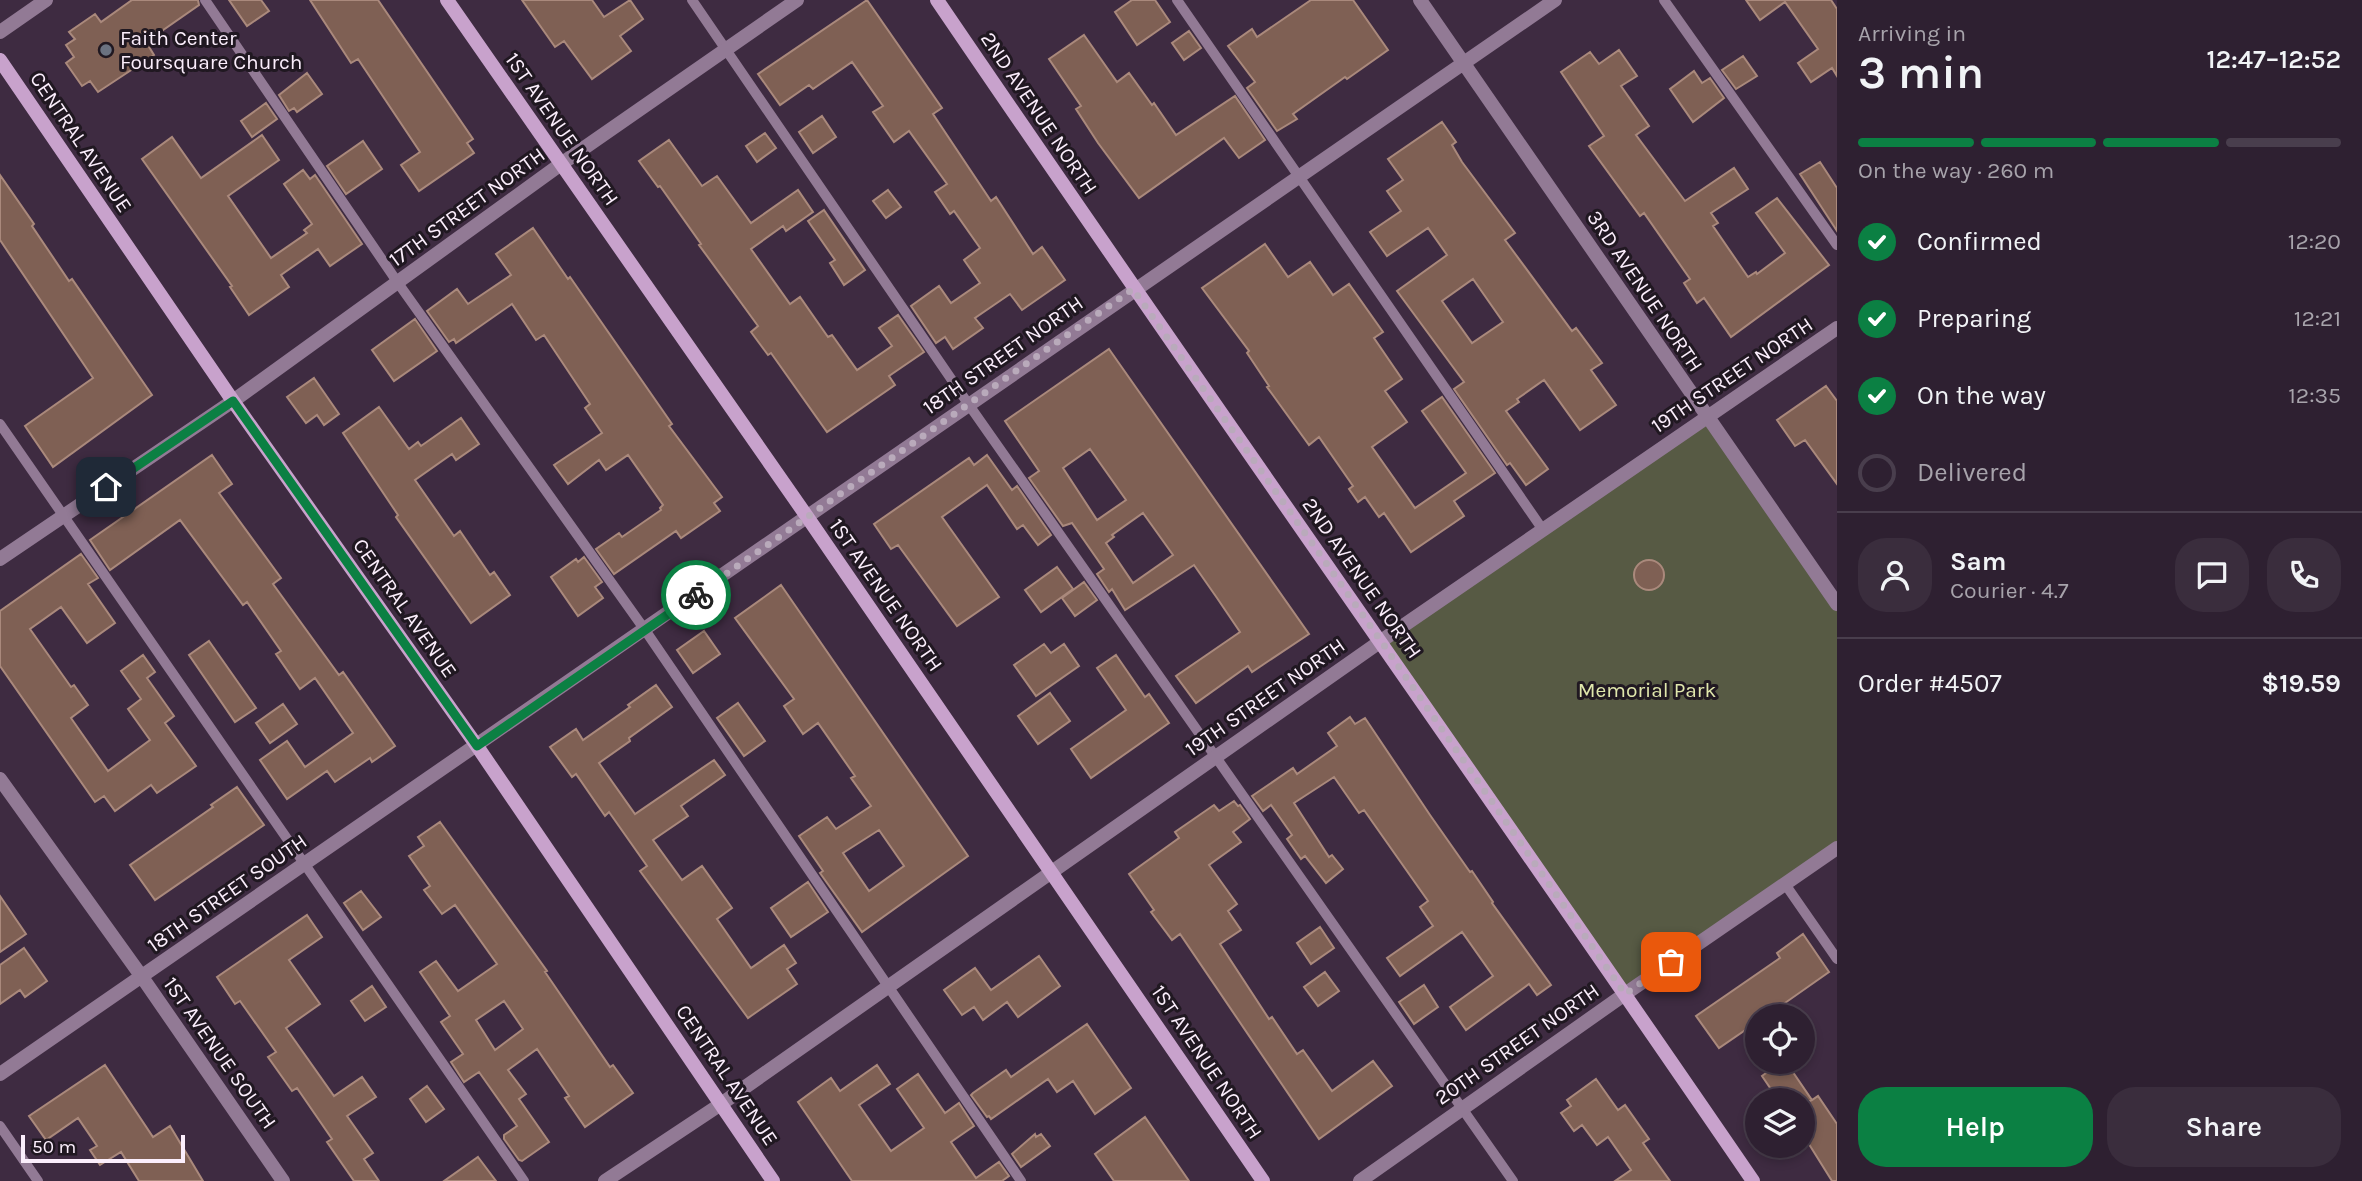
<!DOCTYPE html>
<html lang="en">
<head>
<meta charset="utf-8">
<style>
	:root { --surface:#2e2031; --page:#3a2d3d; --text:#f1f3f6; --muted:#a7a3ab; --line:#493e4d; --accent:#0b8043 }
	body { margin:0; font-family:Karla,sans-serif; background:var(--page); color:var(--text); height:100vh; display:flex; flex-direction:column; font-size:26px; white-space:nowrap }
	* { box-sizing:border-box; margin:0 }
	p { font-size:23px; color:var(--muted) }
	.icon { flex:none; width:38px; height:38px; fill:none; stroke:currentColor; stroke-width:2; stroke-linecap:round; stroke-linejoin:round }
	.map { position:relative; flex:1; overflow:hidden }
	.side { display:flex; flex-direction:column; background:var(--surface); width:525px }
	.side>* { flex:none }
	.fabs { position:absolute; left:1745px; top:1004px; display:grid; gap:14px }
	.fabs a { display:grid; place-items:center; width:70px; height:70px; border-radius:50%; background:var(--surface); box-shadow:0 4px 10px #0003,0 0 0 2px var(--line); font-size:35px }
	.scale { position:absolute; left:21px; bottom:18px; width:164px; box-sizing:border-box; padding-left:7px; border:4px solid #fbeefc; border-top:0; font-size:19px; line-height:24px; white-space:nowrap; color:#fbeefc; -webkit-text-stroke:5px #201821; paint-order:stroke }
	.pin { position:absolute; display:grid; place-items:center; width:60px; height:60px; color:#fff; margin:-30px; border-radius:14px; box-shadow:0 4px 10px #0006 }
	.courier { position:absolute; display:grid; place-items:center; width:70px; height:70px; margin:-35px; border:5px solid #0b8043; border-radius:50%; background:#fff; color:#222; box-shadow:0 2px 9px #0007 }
	.overview em { font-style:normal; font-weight:600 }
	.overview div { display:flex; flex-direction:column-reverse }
	.overview { display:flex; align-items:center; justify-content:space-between; height:119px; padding:0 21px }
	h1 { font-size:46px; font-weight:600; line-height:52px }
	.bar { display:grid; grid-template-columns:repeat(4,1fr); gap:10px 7px; align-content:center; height:84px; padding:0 21px }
	.bar i { height:9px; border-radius:5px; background:var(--line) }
	.bar .current { background:var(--accent) }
	.bar p { grid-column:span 4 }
	.line { display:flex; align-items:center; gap:18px; padding:0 21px; border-top:2px solid var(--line) }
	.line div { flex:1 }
	.round { display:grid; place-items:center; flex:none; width:74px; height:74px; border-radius:28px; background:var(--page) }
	ol { padding:0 21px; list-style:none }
	li { display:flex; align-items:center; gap:21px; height:77px }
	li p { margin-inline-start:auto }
	li .icon { padding:7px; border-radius:50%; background:var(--accent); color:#fff; stroke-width:4 }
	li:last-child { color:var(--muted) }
	li i { width:38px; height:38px; border:4px solid var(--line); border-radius:50% }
	.primary-button { display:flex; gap:14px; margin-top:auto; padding:14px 21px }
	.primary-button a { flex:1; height:80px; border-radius:28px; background:var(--accent); color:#fff; font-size:28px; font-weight:600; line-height:80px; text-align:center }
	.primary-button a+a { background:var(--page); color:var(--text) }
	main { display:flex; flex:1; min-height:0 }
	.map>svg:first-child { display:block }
</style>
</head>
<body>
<main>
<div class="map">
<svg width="1837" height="1181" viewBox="0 0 1837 1181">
	<rect width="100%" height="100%" fill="#3e2b41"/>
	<path fill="#575a44" d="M 1706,418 L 1837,604 L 1837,848 L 1625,994 L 1381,641 Z"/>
	<path fill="#7f6054" stroke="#aa897c" stroke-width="2" fill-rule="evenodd" d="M 132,0 L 198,0 L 199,5 L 146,42 L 154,55 L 98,92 L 90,81 L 82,86 L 66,63 L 74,57 L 66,45 L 75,39 L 69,32 L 95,14 L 101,22 Z
		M 229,0 L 261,0 L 269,11 L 247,26 Z
		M 310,0 L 378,0 L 473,139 L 467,143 L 474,153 L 419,191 L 401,165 L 420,152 L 358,59 L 351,63 Z
		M 522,0 L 592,0 L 604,17 L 630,0 L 643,19 L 620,36 L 631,51 L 592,79 L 564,41 L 555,47 Z
		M 867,0 L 942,108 L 933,114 L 991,201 L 996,197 L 1033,254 L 1042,247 L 1065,280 L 1022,310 L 1010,294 L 975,318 L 983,328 L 953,349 L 945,337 L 936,343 L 911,306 L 939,286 L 951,303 L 980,283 L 964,260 L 980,248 L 954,211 L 950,214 L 935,192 L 947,184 L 909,131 L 894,142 L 873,112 L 883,106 L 852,62 L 813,89 L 809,85 L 780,105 L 758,74 Z
		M 1132,0 L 1155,0 L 1170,22 L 1137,45 L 1115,12 Z
		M 1311,0 L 1353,0 L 1388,50 L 1347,79 L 1345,77 L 1293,114 L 1297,119 L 1277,131 L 1247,88 L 1255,82 L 1228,46 L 1252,29 L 1257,37 Z
		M 1746,0 L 1831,0 L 1837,9 L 1837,76 L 1832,68 L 1811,82 L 1798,63 L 1818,49 L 1785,2 L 1760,20 Z
		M 1189,31 L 1201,48 L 1184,60 L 1172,43 Z
		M 1084,35 L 1117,82 L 1129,73 L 1152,105 L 1154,103 L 1176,135 L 1235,96 L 1265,140 L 1239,158 L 1224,138 L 1139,198 L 1098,143 L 1076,109 L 1081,106 L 1049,59 Z
		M 1619,50 L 1637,76 L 1621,86 L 1649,126 L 1636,135 L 1685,201 L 1734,168 L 1748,189 L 1711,213 L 1718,223 L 1713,226 L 1748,277 L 1756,272 L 1757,274 L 1785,253 L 1756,213 L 1777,198 L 1829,265 L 1731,337 L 1704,298 L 1697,303 L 1684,283 L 1690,279 L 1644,213 L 1640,216 L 1589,146 L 1604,136 L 1561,72 L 1590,52 L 1599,64 Z
		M 1743,56 L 1757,76 L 1736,89 L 1722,70 Z
		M 1694,71 L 1702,83 L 1710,78 L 1724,98 L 1693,122 L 1670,89 Z
		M 307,73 L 322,94 L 297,112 L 294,108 L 289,111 L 279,95 Z
		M 266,103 L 277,119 L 252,137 L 241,121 Z
		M 822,116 L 836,137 L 813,153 L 799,132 Z
		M 1442,122 L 1456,142 L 1452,145 L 1462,162 L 1515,233 L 1505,240 L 1572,331 L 1576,328 L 1602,363 L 1591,370 L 1616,405 L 1580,430 L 1544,380 L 1517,399 L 1519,402 L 1506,411 L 1548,469 L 1526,485 L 1510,463 L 1507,465 L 1454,389 L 1464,382 L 1397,291 L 1447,255 L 1428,228 L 1387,256 L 1370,232 L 1401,211 L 1387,191 L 1403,180 L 1388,159 ZM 1473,279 L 1503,322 L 1472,343 L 1442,301 Z
		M 765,133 L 776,148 L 757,162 L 746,146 Z
		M 262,135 L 279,160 L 228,196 L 271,258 L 307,233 L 304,230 L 312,224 L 284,184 L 303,170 L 310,179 L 315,175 L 362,244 L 330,266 L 318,249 L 281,275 L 289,287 L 249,315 L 230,287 L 232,286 L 142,159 L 172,137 L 201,178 Z
		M 669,140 L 702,186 L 717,176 L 751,223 L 798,190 L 813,212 L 786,231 L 783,226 L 751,249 L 790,304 L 800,297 L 828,337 L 832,335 L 857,370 L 892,346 L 879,328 L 898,315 L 924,352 L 889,376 L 895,385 L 827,432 L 771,353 L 768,355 L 751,332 L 758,326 L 699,245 L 701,244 L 660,186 L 658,187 L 639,161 Z
		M 363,141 L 382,169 L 346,194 L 327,166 Z
		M 1820,162 L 1837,188 L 1837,231 L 1800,174 Z
		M 0,175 L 34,224 L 32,226 L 69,281 L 72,279 L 152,395 L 53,467 L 25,426 L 93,378 L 0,240 Z
		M 888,190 L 901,207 L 886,218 L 873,201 Z
		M 824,210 L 865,270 L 844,285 L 830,263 L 835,260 L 808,221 Z
		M 533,228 L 568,279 L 570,277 L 672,424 L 669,426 L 722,497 L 714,503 L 720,511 L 681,538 L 676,531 L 614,574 L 596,549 L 619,533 L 622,537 L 661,510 L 660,508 L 663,505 L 628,455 L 606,470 L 599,460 L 568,484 L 554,465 L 602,433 L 585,408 L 590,404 L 544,335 L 536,340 L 512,304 L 456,343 L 454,339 L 449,342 L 427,311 L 457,289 L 468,304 L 511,275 L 496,254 Z
		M 1265,244 L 1288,277 L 1310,262 L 1333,295 L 1349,284 L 1383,332 L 1374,338 L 1402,379 L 1385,391 L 1407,422 L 1372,447 L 1415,508 L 1466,473 L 1422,411 L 1442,397 L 1495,473 L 1454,501 L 1464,516 L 1411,552 L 1384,513 L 1379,517 L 1365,497 L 1358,502 L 1349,489 L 1353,486 L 1319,437 L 1309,445 L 1267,387 L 1269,386 L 1247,353 L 1249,351 L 1202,288 Z
		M 415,319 L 437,351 L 394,381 L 372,350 Z
		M 1109,349 L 1309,634 L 1252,672 L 1248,666 L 1196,703 L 1176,676 L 1240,632 L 1217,598 L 1194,565 L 1125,610 L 1112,589 L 1109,592 L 1097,574 L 1104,569 L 1072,523 L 1063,526 L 1029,478 L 1039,471 L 1005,421 ZM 1090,449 L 1126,500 L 1097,520 L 1063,468 ZM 1143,513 L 1173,555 L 1133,583 L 1106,543 L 1114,537 L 1112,535 Z
		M 314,378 L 339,414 L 324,425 L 317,415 L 306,423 L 287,397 Z
		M 1826,386 L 1837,401 L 1837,484 L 1805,440 L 1795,446 L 1777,420 Z
		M 379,407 L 409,449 L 418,442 L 421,446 L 461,418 L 479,444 L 456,460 L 452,454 L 415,480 L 454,536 L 460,531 L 490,575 L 494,572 L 510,595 L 471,623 L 396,517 L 398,515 L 343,433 Z
		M 212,455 L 232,484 L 219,493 L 281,578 L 273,584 L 339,675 L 343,672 L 395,746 L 372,762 L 370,758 L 335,782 L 327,771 L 287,799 L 260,760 L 287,741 L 305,767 L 353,733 L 315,678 L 300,689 L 276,654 L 281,651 L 247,602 L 243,605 L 180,520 L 110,570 L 90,540 Z
		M 987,455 L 1012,490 L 1017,486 L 1051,535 L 1038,545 L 1023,525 L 1017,529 L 987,485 L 942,517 L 999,597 L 957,626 L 898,545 L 891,549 L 874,524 L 969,458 L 974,465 Z
		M 81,554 L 98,578 L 88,584 L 115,623 L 87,643 L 61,607 L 30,629 L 71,687 L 74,685 L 88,705 L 71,718 L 108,771 L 150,740 L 128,709 L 141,699 L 121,671 L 143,655 L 155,672 L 147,678 L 174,716 L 165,723 L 196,766 L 157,793 L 151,785 L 115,811 L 104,796 L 95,802 L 0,666 L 0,611 Z
		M 584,557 L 602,582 L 595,587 L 603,598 L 578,616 L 551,577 L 576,559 L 578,562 Z
		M1634 575a15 15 0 1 1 30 0a15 15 0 1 1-30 0Z
		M 1057,567 L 1073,589 L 1041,612 L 1025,590 Z
		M 1084,582 L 1097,600 L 1075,616 L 1062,598 Z
		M 781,585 L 968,856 L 862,932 L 820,873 L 823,871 L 799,836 L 827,817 L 836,829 L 871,806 L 851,778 L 855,776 L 818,723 L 803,734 L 784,706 L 794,699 L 735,618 ZM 879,830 L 904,866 L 869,891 L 843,853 Z
		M 704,631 L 720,654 L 693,673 L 677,650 Z
		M 209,641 L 256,708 L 235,722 L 189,655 Z
		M 1044,644 L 1051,653 L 1064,644 L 1079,666 L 1036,696 L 1014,665 Z
		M 1116,655 L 1145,697 L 1149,694 L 1169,723 L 1091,778 L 1071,749 L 1126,710 L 1097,668 Z
		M 656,685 L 672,707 L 629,738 L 630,741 L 599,763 L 635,814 L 714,760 L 725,775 L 681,806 L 688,816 L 653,840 L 682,880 L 702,866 L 732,908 L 717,919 L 751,968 L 784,945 L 796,963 L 787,969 L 797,984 L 748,1018 L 640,871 L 647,866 L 609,812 L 605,816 L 576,774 L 572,777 L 550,747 L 576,729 L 583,740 L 630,707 L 628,705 Z
		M 1050,693 L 1070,721 L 1038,744 L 1018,716 Z
		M 738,703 L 765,741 L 744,756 L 717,718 Z
		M 283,704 L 297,724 L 270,743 L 256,723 Z
		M 1350,717 L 1355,724 L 1365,718 L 1430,815 L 1470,872 L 1472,871 L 1493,902 L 1492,903 L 1551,985 L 1537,995 L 1529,984 L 1466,1030 L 1450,1007 L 1493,976 L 1462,932 L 1400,976 L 1387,958 L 1433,926 L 1420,907 L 1428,901 L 1364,810 L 1359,813 L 1334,777 L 1294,803 L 1329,857 L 1332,855 L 1343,869 L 1326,883 L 1305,856 L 1301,859 L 1287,839 L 1292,835 L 1271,805 L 1263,811 L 1252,796 L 1293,768 L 1297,774 L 1337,746 L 1328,733 Z
		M 237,787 L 264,825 L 155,900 L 130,865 L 213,807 L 211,805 Z
		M 1234,801 L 1238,806 L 1240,805 L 1250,819 L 1233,832 L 1241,842 L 1209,865 L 1237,904 L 1228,911 L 1241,930 L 1220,944 L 1269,1019 L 1272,1017 L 1297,1054 L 1303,1050 L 1332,1091 L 1373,1061 L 1392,1086 L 1319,1139 L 1180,934 L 1172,940 L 1151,912 L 1154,910 L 1129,874 L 1179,838 L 1175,832 L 1214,805 L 1219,811 Z
		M 440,822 L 547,971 L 545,972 L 610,1067 L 613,1065 L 633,1093 L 585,1127 L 565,1098 L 569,1096 L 537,1049 L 508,1070 L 526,1094 L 519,1099 L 549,1142 L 522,1161 L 519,1160 L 504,1139 L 504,1135 L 517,1126 L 479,1072 L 464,1082 L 451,1062 L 463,1054 L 441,1022 L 450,1016 L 420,972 L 436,961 L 458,991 L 497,964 L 455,905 L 442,914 L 424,890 L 430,886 L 409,856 L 424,846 L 418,837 ZM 504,1001 L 523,1029 L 495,1050 L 476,1020 Z
		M 808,882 L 828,912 L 791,937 L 771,908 Z
		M 361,891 L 381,917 L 363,930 L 344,903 Z
		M 0,896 L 26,934 L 0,952 Z
		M 307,915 L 322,937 L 289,960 L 320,1004 L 286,1028 L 334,1096 L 362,1077 L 376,1097 L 347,1116 L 373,1153 L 364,1159 L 379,1181 L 354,1181 L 327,1142 L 332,1139 L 297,1088 L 292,1091 L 268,1057 L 276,1052 L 240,1001 L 235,1004 L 217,977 Z
		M 1320,927 L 1334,948 L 1311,964 L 1297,943 Z
		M 1803,934 L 1829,972 L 1765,1017 L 1757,1017 L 1757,1022 L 1719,1048 L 1696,1016 L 1780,958 L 1777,953 Z
		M 24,948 L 47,981 L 25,997 L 20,990 L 0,1004 L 0,965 Z
		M 1039,956 L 1060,986 L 1018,1017 L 1007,1002 L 983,1020 L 974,1007 L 962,1015 L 944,990 L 975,968 L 991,990 Z
		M 1325,972 L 1339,991 L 1318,1006 L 1304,987 Z
		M 1424,985 L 1438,1007 L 1414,1024 L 1399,1002 Z
		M 372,986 L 386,1007 L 365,1021 L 351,1001 Z
		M 1087,1024 L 1131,1088 L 1095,1114 L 1073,1081 L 1057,1092 L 1048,1079 L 991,1119 L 989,1116 L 987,1117 L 971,1095 L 973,1093 L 1006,1070 L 1011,1077 Z
		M 1781,1062 L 1786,1062 L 1812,1100 L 1818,1096 L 1837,1124 L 1837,1181 L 1832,1181 L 1802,1133 L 1802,1106 L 1810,1101 L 1779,1101 L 1762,1076 Z
		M 105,1065 L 153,1137 L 170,1126 L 203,1181 L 139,1181 L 121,1152 L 100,1165 L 90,1150 L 97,1146 L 78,1118 L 46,1140 L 29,1116 Z
		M 877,1065 L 890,1084 L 859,1105 L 891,1151 L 924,1128 L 897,1089 L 918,1074 L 945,1113 L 959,1103 L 974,1126 L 951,1142 L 976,1178 L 999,1162 L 1009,1176 L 1002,1181 L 852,1181 L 798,1102 L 831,1078 L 840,1091 Z
		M 1596,1079 L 1618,1110 L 1625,1105 L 1649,1139 L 1643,1143 L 1670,1181 L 1615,1181 L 1631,1170 L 1608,1137 L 1597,1145 L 1582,1125 L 1574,1131 L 1561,1113 L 1571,1106 L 1567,1100 Z
		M 427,1086 L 444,1109 L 426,1122 L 410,1099 Z
		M 1145,1117 L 1189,1181 L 1114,1181 L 1095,1154 Z
		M 1035,1134 L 1036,1137 L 1041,1134 L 1050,1146 L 1021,1167 L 1012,1154 Z
		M 478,1157 L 496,1181 L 444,1181 Z"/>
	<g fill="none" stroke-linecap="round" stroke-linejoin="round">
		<path stroke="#927a95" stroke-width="10" d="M 205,0 L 398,283 L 645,630 L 1021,1181
			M 692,0 L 969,405 L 1513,1181
			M 1177,0 L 1543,530
			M 1664,0 L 1837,245
			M 0,424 L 524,1181
			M 1785,884 L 1837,959
			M 0,1126 L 38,1181"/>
		<path stroke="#927a95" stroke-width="14" d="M 1420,0 L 1837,604
			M 0,32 L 46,0
			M 0,559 L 233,401 L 561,164 L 797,0
			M 0,779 L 142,977 L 283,1181
			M 0,1074 L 1555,0
			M 605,1181 L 721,1104 L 1381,641 L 1837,328
			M 1360,1181 L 1625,994 L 1837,848"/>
		<path stroke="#c8a2cc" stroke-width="14" d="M 447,0 L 808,518 L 1263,1181
			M 937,0 C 1206,396 1483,786 1753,1181
			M 0,60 L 233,401 L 477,746 L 773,1181"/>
	</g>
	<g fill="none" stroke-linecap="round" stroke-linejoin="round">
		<path stroke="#b9aabb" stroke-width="7" stroke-dasharray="0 12.6" d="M 696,595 L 1133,289 L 1381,641 L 1625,994 L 1671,962"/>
		<path stroke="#0b8043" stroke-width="9" d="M 106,487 L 233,401 L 477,746 L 696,595"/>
	</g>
	<circle fill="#6b7280" stroke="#201821" stroke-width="2.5" cx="106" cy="50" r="7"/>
	<g text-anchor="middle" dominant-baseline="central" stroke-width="6" stroke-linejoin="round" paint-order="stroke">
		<g font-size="21" fill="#fbeefc" stroke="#201821" text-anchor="start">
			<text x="120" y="38">Faith Center<tspan x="120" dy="24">Foursquare Church</tspan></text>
		</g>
		<g font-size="21" fill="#fbeefc" stroke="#201821">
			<text transform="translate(1039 113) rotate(56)">2ND AVENUE NORTH</text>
			<text transform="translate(562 129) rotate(55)">1ST AVENUE NORTH</text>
			<text transform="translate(81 142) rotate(56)">CENTRAL AVENUE</text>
			<text transform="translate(467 207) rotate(-36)">17TH STREET NORTH</text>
			<text transform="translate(1645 291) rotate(56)">3RD AVENUE NORTH</text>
			<text transform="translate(1003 355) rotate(-35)">18TH STREET NORTH</text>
			<text transform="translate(1732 375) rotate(-34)">19TH STREET NORTH</text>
			<text transform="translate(1362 578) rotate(55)">2ND AVENUE NORTH</text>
			<text transform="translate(886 595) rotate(55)">1ST AVENUE NORTH</text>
			<text transform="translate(405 608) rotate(55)">CENTRAL AVENUE</text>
			<text transform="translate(1265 697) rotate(-35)">19TH STREET NORTH</text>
			<text transform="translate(227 893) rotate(-35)">18TH STREET SOUTH</text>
			<text transform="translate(1517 1044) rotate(-35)">20TH STREET NORTH</text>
			<text transform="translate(220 1053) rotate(55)">1ST AVENUE SOUTH</text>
			<text transform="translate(1207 1062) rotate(56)">1ST AVENUE NORTH</text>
			<text transform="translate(727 1075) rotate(56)">CENTRAL AVENUE</text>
		</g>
		<g font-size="21" fill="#e0e7ac" stroke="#201821">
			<text x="1647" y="690">Memorial Park</text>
		</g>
	</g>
</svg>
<div class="fabs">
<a><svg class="icon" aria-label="locate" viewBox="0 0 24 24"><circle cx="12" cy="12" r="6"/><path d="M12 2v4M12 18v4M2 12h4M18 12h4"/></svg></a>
<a><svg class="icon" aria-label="layers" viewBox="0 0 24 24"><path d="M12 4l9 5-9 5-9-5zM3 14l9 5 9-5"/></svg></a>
</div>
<div class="scale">50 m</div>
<div class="pin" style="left:1671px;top:962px;background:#ea580c"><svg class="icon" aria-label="bag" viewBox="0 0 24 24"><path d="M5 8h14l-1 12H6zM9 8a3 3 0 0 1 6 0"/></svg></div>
<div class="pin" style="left:106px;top:487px;background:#1f2937"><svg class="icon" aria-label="home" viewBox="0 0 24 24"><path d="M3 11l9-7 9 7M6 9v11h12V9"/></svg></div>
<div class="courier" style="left:696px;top:595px"><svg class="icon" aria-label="bike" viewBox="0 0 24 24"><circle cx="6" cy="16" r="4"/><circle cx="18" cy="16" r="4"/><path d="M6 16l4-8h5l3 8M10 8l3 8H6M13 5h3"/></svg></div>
</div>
<section class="side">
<div class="overview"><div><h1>3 min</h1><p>Arriving in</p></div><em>12:47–12:52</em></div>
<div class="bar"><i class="current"></i><i class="current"></i><i class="current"></i><i></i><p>On the way · 260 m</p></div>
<ol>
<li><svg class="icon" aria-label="check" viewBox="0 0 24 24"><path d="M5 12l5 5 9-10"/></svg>Confirmed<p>12:20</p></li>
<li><svg class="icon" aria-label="check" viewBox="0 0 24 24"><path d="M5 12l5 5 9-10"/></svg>Preparing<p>12:21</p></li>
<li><svg class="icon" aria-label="check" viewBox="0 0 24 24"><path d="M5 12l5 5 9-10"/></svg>On the way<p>12:35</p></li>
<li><i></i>Delivered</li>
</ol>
<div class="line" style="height:126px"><a class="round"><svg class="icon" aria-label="person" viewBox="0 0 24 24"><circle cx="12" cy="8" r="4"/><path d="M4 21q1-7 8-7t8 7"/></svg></a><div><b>Sam</b><p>Courier · 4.7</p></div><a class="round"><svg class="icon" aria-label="chat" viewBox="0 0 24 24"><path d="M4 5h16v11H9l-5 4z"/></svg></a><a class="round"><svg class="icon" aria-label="phone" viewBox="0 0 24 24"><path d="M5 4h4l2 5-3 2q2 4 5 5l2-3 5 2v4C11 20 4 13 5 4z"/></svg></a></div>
<div class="line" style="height:91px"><div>Order #4507</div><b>$19.59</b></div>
<div class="primary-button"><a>Help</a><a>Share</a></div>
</section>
</main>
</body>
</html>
